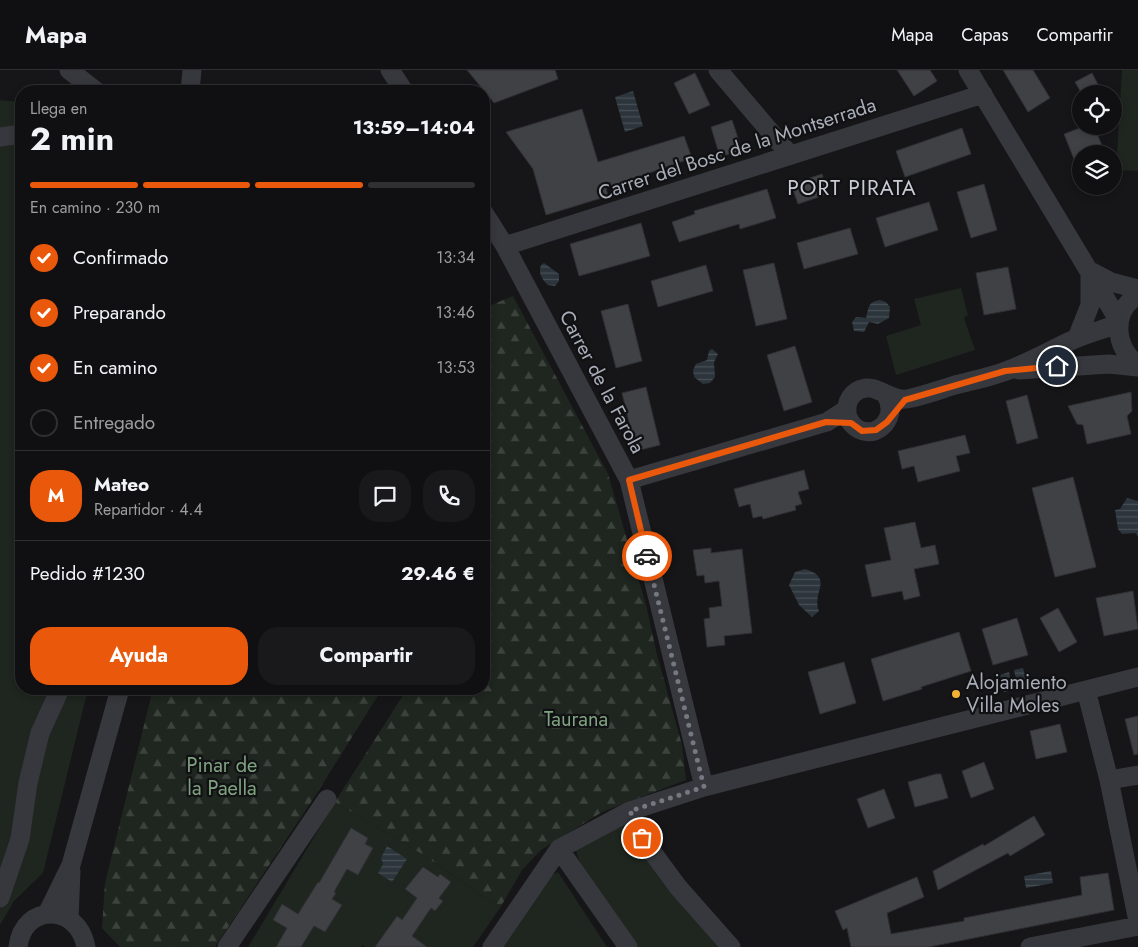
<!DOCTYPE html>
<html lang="es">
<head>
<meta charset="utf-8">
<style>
	:root { --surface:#101012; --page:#19191b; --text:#f1f3f6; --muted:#9c9d9f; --line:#303032; --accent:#ea580c }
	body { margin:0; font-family:Jost,sans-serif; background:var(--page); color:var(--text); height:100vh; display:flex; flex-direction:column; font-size:19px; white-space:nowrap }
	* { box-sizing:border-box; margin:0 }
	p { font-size:16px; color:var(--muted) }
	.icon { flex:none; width:28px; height:28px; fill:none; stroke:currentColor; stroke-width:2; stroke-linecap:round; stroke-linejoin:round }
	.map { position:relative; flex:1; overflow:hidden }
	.details { position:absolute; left:15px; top:15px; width:475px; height:610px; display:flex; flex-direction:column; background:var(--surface); border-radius:20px; box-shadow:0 2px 8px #0003,0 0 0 1px var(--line) }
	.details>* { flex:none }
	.tools { position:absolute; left:1072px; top:15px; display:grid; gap:10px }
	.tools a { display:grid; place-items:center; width:50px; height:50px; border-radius:50%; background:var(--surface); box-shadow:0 2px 8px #0003,0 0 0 1px var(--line); font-size:25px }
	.pin { position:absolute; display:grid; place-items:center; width:42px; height:42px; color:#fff; margin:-21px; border:2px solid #fff; border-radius:50%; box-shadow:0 1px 5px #0007 }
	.courier { position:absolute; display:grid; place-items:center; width:50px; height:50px; margin:-25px; border:4px solid #ea580c; border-radius:50%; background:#fff; color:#222; box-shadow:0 1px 6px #0007 }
	.overview em { font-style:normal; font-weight:700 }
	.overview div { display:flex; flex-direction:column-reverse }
	.overview { display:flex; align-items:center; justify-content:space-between; height:85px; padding:0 15px }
	h1 { font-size:32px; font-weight:700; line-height:38px }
	.bar { display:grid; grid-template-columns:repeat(4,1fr); gap:8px 5px; align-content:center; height:60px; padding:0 15px }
	.bar i { height:6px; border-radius:4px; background:var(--line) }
	.bar .on { background:var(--accent) }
	.bar p { grid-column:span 4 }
	.line { display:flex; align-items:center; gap:12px; padding:0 15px; border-top:1px solid var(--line) }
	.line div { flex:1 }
	.round { display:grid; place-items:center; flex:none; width:52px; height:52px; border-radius:20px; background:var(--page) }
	ol { padding:0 15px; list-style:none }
	li { display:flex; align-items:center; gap:15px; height:55px }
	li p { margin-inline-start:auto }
	li .icon { padding:5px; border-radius:50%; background:var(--accent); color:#fff; stroke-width:4 }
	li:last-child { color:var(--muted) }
	li i { width:28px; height:28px; border:2px solid var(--line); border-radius:50% }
	.primary-button { display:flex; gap:10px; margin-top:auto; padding:10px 15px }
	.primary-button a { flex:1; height:58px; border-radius:20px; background:var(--accent); color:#fff; font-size:20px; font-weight:700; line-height:58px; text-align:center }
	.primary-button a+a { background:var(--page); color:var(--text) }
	header { display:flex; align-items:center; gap:30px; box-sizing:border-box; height:70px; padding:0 25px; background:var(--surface); border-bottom:1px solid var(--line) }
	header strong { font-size:24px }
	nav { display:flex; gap:28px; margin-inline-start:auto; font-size:18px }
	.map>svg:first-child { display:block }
</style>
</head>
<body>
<header>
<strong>Mapa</strong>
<nav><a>Mapa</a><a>Capas</a><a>Compartir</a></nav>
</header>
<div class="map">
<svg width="1138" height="877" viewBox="0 0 1138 877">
	<defs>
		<pattern id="forest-firs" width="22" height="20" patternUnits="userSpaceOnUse" patternTransform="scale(1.25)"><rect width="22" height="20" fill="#1e261f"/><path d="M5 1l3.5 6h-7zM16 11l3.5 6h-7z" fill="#3c433d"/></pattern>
		<pattern id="water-rules" width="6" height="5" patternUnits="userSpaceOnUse" patternTransform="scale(1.25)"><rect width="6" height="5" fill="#2c353c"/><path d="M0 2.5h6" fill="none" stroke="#485056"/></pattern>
	</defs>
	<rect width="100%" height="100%" fill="#161618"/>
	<path fill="#1e261f" d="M 1122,0 L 1138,0 L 1138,101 L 1116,100 Z
		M 0,30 L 21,32 L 21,619 L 88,619 L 43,803 L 14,831 L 0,855 Z
		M 961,218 L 968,245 L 964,248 L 975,280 L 896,305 L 886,266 L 921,255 L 914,229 Z
		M 335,732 L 422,784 L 500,838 L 473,877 L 365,877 L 363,875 L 361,877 L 248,877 Z
		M 626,750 L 721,877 L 636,877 L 582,801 L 576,780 Z
		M 558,802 L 607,877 L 501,877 L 546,808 Z"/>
	<path fill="url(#forest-firs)" d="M 513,226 L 608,404 L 646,535 L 657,585 L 682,675 L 686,710 L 602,742 L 541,780 L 522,800 L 500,838 L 422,784 L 335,732 L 407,619 L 484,619 L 484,498 L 487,493 L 484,490 L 484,238 Z
		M 153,619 L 382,619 L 317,723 L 215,877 L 120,877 L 102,858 L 105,813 Z"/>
	<path fill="url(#water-rules)" d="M 633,21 L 643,56 L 625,62 L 615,27 Z
		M 544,193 L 559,204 L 559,211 L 555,216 L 548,215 C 542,209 538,204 541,195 Z
		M 880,230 L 886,232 L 890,237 L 889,248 L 878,254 L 869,252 L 864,262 L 854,261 L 852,252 L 856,247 L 866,248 C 869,238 867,232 880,230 Z
		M 712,279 L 718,284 L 714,292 L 715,307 L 710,313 L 703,314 L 694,307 L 693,300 L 696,294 L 707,290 L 709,281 Z
		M 1127,428 L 1138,431 L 1138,466 L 1135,463 L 1122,464 L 1118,459 L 1115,440 L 1120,439 Z
		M 805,499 C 835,508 811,523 819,541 L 812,547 L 799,535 L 789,515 L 795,502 Z
		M 1023,598 L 1028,616 L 1018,618 L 1014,600 Z
		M 1009,602 L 1013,620 L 1004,622 L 1000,605 Z
		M 387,776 L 407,789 L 392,812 L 378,803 L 383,794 L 381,788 Z
		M 1051,801 L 1053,813 L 1026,818 L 1024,806 Z"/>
	<path fill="#404145" stroke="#303034" d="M 467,0 L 555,0 L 558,9 L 494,33 Z
		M 897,0 L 930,0 L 937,11 L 914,26 Z
		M 1003,0 L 1033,0 L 1050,28 L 1028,42 Z
		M 695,3 L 710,35 L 689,44 L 674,13 Z
		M 1092,3 L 1103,24 L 1082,24 L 1075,12 Z
		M 582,39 L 598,92 L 684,66 L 692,88 L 606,118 L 608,126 L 546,145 L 533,99 L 506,62 Z
		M 732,50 L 742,80 L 720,87 L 711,57 Z
		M 1085,56 L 1094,56 L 1103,78 L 1088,84 L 1081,84 L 1081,86 L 1074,89 L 1064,64 Z
		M 962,58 L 971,84 L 905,107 L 896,81 Z
		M 822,104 L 828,124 L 798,134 L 791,114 Z
		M 984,114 L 997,160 L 971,168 L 957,122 Z
		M 767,119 L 776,148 L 740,159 L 739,154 L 679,172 L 672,152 L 695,144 L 694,141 Z
		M 929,132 L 938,160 L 885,177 L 876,148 Z
		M 641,153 L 650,186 L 579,206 L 570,174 Z
		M 850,158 L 858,184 L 804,199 L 797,173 Z
		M 774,193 L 787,249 L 756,256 L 743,200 Z
		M 706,195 L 713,221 L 658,237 L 651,211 Z
		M 1008,197 L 1016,239 L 984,245 L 976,203 Z
		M 628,234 L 642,291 L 616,298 L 601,241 Z
		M 795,276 L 812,332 L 784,341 L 767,285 Z
		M 646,317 L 660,375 L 636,381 L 622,323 Z
		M 1131,322 L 1132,341 L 1127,346 L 1131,364 L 1087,374 L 1083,355 L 1077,354 L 1068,336 Z
		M 1027,325 L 1038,368 L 1017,374 L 1006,331 Z
		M 965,365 L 970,383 L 956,386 L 960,401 L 918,412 L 914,396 L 902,399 L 898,381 Z
		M 804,400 L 809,419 L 798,422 L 802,434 L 795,436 L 796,440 L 763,449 L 762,446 L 753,448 L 750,434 L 739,437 L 734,419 Z
		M 1073,407 L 1096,497 L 1055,507 L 1032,418 Z
		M 915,452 L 921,478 L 935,475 L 939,494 L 914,499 L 920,526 L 904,530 L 902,521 L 872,527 L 865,495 L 891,490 L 884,458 Z
		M 711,478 L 711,483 L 742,479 L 752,563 L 724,566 L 725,575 L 707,577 L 704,549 L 710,548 L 709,538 L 722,536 L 719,511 L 705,513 L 704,505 L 697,506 L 693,480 Z
		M 1133,521 L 1138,559 L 1104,566 L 1096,528 Z
		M 1058,538 L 1077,572 L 1059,582 L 1040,548 Z
		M 1017,548 L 1028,585 L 993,595 L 982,559 Z
		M 959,562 L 971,601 L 921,617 L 922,619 L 883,631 L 871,589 Z
		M 844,592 L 856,633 L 820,644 L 808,602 Z
		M 1138,646 L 1138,684 L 1134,685 L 1125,649 Z
		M 1060,654 L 1067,682 L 1036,689 L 1030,661 Z
		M 984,692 L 994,719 L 971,728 L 962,701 Z
		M 936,704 L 941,704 L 948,728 L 915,737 L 908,712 Z
		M 884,719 L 895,748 L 868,758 L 857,729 Z
		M 1034,746 L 1045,765 L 1010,786 L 1008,783 L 938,820 L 933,801 L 983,774 L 984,776 Z
		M 351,758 L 368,768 L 365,774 L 373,778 L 358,805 L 347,799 L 334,822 L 336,823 L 332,829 L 342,835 L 325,862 L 314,856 L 301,877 L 276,877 L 287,858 L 273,850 L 282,834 L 298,844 L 318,812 L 319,813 Z
		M 423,797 L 438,807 L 440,804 L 451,812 L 439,828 L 443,831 L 435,841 L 431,838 L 412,866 L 427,877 L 375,877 L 397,846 L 402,850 L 417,828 L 405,819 Z
		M 1108,803 L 1114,840 L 929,877 L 851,877 L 847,858 L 843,860 L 835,841 L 917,807 L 924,827 L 887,843 L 891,864 L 964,851 L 964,848 L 1082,825 L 1080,807 Z"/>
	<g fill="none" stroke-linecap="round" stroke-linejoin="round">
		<path stroke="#37383d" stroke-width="19" d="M 69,0 L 96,21
			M 390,0 L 404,21
			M 718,0 L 790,85
			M 968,0 L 1119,251
			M 190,21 L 192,0
			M 0,67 L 21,64
			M 484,143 L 505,176 L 629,410 L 704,717
			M 505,176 L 983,24
			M 1090,201 L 1111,212 L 1138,219
			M 1138,225 C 1111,241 1114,278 1138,295
			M 1077,268 L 1090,235 L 1090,202
			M 1019,300 L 1109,294 L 1138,297
			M 886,325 C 901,350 871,375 852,354 C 843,344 846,328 857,321 C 875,310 889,332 907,329 C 923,326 939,320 955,315 C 971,311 990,307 1006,301 C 1030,292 1052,279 1075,269 C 1089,263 1104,259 1118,254
			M 629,410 L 827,352 L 847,339
			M 1086,620 L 1109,710 L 1138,851
			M 1109,710 L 1138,705
			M 630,741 L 642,768 L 678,817 L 731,877
			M 559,779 L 628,877
			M 0,828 L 20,769 L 28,713 L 40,663 L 60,619
			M 47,844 L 71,795 L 120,619
			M 69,849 L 71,801
			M 18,877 C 23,833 78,833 86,877
			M 227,877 L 327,729
			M 492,877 L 559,779 L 630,741 L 704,717 L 1138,607
			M 1030,877 L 1138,856"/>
	</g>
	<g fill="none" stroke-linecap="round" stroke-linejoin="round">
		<path stroke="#757880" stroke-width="5" stroke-dasharray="0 9" d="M 642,768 L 630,741 L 704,717 L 647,486"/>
		<path stroke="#ea580c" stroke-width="6" d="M 647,486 L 629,410 L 826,352 L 851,353 L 862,361 L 876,360 L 887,352 L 905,330 L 1005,301 L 1057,296"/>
	</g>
	<circle fill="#f2b134" stroke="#111113" stroke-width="2" cx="956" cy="624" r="5"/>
	<g text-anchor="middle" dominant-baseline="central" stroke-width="4.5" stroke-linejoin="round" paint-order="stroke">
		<g font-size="20" fill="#a8adb8" stroke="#111113">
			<text transform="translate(737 79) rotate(-18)">Carrer del Bosc de la Montserrada</text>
			<text transform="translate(602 312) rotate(62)">Carrer de la Farola</text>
		</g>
		<g font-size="20" fill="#a8adb8" stroke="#111113" text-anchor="start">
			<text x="966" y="612">Alojamiento<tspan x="966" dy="23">Villa Moles</tspan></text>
		</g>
		<g font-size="20" fill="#7fa381" stroke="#111113">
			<text x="576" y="649">Taurana</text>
			<text x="222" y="695">Pinar de<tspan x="222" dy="23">la Paella</tspan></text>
		</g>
		<g font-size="21" letter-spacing="1" fill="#c9ccd4" stroke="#111113">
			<text x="852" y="118">PORT PIRATA</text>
		</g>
	</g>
</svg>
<div class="tools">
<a><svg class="icon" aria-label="locate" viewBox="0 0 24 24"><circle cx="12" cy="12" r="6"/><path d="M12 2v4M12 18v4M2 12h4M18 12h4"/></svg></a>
<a><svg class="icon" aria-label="layers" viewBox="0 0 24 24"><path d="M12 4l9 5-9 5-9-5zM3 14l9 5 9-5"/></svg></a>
</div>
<div class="pin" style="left:642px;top:768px;background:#ea580c"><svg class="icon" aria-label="bag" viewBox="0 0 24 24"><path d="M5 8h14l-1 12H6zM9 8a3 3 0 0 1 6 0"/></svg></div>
<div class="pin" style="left:1057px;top:296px;background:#1f2937"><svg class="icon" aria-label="home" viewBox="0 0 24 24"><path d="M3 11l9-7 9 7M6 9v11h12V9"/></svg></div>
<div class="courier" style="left:647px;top:486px"><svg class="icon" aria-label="car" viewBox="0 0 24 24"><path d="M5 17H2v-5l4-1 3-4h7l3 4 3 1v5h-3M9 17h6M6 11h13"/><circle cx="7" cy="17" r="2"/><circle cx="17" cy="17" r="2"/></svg></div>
<section class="details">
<div class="overview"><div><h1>2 min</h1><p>Llega en</p></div><em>13:59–14:04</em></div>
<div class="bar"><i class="on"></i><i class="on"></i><i class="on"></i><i></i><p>En camino · 230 m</p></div>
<ol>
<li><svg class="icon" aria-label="check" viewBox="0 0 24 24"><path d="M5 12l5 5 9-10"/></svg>Confirmado<p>13:34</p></li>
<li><svg class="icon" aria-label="check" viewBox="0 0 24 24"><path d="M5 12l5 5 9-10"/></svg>Preparando<p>13:46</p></li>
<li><svg class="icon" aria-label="check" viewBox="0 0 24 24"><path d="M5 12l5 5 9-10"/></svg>En camino<p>13:53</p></li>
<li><i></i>Entregado</li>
</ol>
<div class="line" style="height:90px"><b class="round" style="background:var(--accent);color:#fff">M</b><div><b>Mateo</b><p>Repartidor · 4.4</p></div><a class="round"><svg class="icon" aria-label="chat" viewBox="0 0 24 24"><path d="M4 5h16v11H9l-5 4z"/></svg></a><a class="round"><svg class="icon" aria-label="phone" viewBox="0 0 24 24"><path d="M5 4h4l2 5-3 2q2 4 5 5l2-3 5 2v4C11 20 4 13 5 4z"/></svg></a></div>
<div class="line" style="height:65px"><div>Pedido #1230</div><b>29.46 €</b></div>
<div class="primary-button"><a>Ayuda</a><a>Compartir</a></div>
</section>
</div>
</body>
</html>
